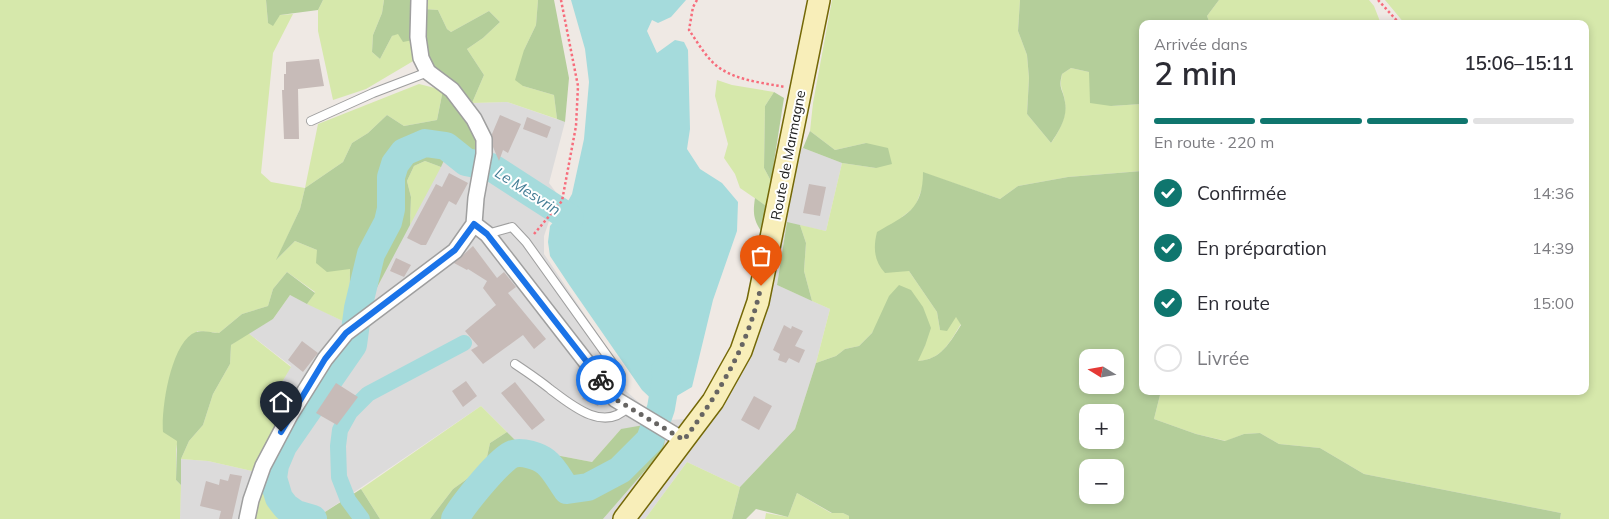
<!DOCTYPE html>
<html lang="fr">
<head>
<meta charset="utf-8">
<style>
	:root { --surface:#fff; --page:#f2f2f3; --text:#2b2b33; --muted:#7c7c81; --line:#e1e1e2; --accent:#0f766e }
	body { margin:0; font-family:Mulish,sans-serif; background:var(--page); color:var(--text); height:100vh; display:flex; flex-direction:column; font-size:19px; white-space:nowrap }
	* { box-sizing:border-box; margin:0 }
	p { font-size:16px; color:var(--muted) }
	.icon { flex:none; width:28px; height:28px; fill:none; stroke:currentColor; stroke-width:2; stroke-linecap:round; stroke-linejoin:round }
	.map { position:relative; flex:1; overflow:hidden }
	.side { position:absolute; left:1139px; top:20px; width:450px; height:375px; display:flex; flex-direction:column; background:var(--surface); border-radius:10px; box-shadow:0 2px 8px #0003 }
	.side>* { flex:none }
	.needle { width:32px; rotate:281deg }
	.fabs { position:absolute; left:1079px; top:349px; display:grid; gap:10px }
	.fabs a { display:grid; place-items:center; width:45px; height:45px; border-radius:10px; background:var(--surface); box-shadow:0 2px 8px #0003; font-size:25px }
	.pin { position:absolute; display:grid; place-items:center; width:42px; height:42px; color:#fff; margin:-51px -21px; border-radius:50% 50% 50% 0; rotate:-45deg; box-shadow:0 0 5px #0007 }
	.pin .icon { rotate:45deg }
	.courier { position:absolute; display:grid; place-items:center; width:50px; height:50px; margin:-25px; border:4px solid #1a73e8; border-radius:50%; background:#fff; color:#222; box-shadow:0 1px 6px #0007 }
	.summary em { font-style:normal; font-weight:600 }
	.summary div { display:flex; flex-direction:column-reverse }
	.summary { display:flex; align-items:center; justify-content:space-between; height:85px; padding:0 15px }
	h1 { font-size:32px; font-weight:600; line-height:38px }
	.bar { display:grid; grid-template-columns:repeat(4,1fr); gap:8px 5px; align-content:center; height:60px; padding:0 15px }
	.bar i { height:6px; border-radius:4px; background:var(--line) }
	.bar .active { background:var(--accent) }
	.bar p { grid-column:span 4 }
	ol { padding:0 15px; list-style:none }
	li { display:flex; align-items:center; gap:15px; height:55px }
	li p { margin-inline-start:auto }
	li .icon { padding:5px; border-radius:50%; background:var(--accent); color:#fff; stroke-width:4 }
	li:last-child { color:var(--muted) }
	li i { width:28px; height:28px; border:2px solid var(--line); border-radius:50% }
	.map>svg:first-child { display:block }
</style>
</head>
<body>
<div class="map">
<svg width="1609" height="519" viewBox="0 0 1609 519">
	<rect width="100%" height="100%" fill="#efe9e4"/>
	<path fill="#dcdbdb" d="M 507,102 L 565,122 L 549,183 L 558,195 L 544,236 L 544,254 L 626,376 L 626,391 L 644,407 L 669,420 L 687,419 L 700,408 L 729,355 L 743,314 L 777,155 L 803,148 L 842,163 L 826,231 L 787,223 L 777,285 L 830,309 L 816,363 L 795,429 L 740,487 L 687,462 L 645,519 L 603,519 L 663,450 L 621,429 L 592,462 L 524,449 L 481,406 L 325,512 L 285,505 L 272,469 L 255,519 L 180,519 L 181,459 L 208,461 L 252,471 L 295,392 L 281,382 L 291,366 L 248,333 L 273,319 L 290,295 L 349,324 L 446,156 L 478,163 L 467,115 L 472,103 Z"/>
	<path fill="#d6e8ab" d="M 0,0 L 266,0 L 268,23 L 280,15 L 293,14 L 273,53 L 261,173 L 271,182 L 305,188 L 318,124 L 419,84 L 443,90 L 437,120 L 404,126 L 387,115 L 368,133 L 352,143 L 343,162 L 305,188 L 300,209 L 277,259 L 295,241 L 317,250 L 350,268 L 349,324 L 307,304 L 315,292 L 287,272 L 273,289 L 268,306 L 242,314 L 219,333 L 197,331 L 176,450 L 176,480 L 181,485 L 180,519 L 0,519 Z
		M 323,0 L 384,0 L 382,13 L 373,35 L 372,52 L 380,59 L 392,36 L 398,33 L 413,40 L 415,60 L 366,89 L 333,100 L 318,31 L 318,10 Z
		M 425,0 L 538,0 L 536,25 L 524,50 L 523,86 L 554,95 L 557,119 L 507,102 L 472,103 L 484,75 L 467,49 L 483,38 L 500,22 L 489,11 L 451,32 L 447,29 L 438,10 L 424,9 Z
		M 832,0 L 1020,0 L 1018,31 L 1027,55 L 1029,78 L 1027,114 L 1051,143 C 1059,132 1067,117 1065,102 C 1063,88 1059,90 1062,74 L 1071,68 L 1089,72 L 1111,106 L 1142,104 L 1142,171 L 1068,177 L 1018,186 L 1000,199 L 924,173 L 923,186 L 915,207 L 902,217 L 909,271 L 937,312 L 940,330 L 956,316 L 961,324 C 949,343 942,360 917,361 L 925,346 L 881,317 L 872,333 L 859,346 L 845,349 L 836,356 L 816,363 L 830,309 L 812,301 L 804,271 L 806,243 L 800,225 L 826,231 L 842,163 L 876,168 L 866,143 L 835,150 L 810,131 L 813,103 Z
		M 1219,0 L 1369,0 L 1374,6 L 1381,24 L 1210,24 L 1207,16 Z
		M 1385,0 L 1609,0 L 1609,519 L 1560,519 L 1561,513 L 1364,474 L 1320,448 L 1279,444 L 1260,433 L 1244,434 L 1226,441 L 1196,434 L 1154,419 L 1161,391 L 1585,391 L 1585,24 L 1405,24 Z
		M 717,80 L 732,85 L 774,92 L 765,106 L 764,168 L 771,181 L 766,206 L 740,188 L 735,174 L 724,158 L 728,144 L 715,96 Z
		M 425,161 L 441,167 L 410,225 L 411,197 L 407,181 L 414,166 Z
		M 248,333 L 291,367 L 282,382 L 295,392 L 252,471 L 208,461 L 181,459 L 189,441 L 203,425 L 213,394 L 230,364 L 231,345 Z
		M 481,406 L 507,432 L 490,443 L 485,466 L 453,489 L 430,519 L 380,519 L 361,489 Z
		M 687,462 L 740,487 L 732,519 L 645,519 Z
		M 272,468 L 285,505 L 294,519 L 255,519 L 258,502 Z
		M 797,493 L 831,513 L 843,513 L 849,516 L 849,519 L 765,519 L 766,513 L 788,517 Z"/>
	<path fill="#b4ce9a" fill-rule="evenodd" d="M 266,0 L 323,0 L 318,10 L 280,15 L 273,26 L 268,23 Z
		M 384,0 L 414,0 L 413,40 L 403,42 L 398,34 L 392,36 L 380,59 L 372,52 L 373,35 L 382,13 Z
		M 538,0 L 554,0 L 555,5 L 569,78 L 565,122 L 557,119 L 554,95 L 523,86 L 515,80 L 524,50 L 536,25 Z
		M 1020,0 L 1219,0 L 1207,16 L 1210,24 L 1142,24 L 1142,104 L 1111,106 L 1090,103 L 1089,72 L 1071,68 L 1062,74 C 1058,90 1063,88 1065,102 C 1068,117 1059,131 1051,143 L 1027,114 L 1029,78 L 1027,55 L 1018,31 Z
		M 424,9 L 438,10 L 447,29 L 451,32 L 489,11 L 500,22 L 483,38 L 467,49 L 484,75 L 472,103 L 452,82 L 431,67 L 426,56 Z
		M 443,90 L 467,115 L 479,152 L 479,163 L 446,156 L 441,167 L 425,161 L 414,166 L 407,181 L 411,197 L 410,225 L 364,312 L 349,324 L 350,269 L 327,272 L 316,263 L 317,250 L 295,241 L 276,260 L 300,209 L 305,188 L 343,162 L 352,143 L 368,133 L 387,115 L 404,126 L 437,120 Z
		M 774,92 L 784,98 L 771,181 L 764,168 L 765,106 Z
		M 810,131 L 835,150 L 866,143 L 888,148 L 892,164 L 876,168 L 842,163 L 803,148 Z
		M 1142,171 L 1142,391 L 1161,391 L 1154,419 L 1196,434 L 1225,441 L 1244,434 L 1260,433 L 1279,444 L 1320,448 L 1364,474 L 1561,513 L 1560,519 L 849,519 L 849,516 L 843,513 L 832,513 L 797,493 L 788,517 L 756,509 L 746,519 L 732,519 L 740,487 L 795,429 L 816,363 L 836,356 L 845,349 L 859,346 L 872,333 L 889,296 L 899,285 L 911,290 L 923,307 L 931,328 L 925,346 L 918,361 C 941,360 950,342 961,325 L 956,317 L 947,331 L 940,330 L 937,312 L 909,271 L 885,273 C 874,261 873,248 877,232 C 906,215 923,210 923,172 L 1000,199 L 1018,186 L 1068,177 ZM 1088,358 L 1115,358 L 1115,385 L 1088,385 ZM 1088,412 L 1115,412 L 1115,440 L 1088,440 ZM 1088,468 L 1115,468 L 1115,495 L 1088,495 Z
		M 755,198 L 766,206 L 761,231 C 753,219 753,212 755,198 Z
		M 787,222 L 800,225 L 806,243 L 804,271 L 812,301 L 777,285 Z
		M 287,272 L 315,293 L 307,304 L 290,295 L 273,319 L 231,345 L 230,364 L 213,394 L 203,425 L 189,441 L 181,459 L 181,485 L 176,480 L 177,441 L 163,432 C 161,409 171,341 196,332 C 202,330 213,333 219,333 L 242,314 L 268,306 L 273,289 Z
		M 644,425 L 665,440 L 663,450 L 603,519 L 430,519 L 453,489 L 485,466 L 490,443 L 507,432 L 524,449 L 592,462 L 621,429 Z
		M 361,489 L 380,519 L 294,519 L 285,505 L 325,512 Z"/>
	<path fill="#a5dbdc" d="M 571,0 L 686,0 L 671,17 L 658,23 L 652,20 L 647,31 L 657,53 L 675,40 L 684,42 L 688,50 L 690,129 L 687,149 L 700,169 L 722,183 L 738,202 L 737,231 L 713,300 L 692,387 L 675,397 L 661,408 L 642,390 L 570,286 L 550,256 L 548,242 L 550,226 L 562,212 L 572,194 L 584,139 L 589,82 L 585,49 Z"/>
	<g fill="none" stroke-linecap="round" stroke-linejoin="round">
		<path stroke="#a5dbdc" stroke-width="16" d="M 362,519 L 348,500 L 339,477 L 338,446 L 340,430 L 350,412 L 368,394 L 464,343"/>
		<path stroke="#a5dbdc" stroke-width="28" d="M 313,519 L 296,514 L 286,507 L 279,498 L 273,478 L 275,465 L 283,446 L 353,345 L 358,308 L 371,254 L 388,222 L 391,209 L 391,177 L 395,164 L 404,152 L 425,143 L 446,146 L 466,162 L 491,167 L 570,218
			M 455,519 C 462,506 500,458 513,454 C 522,451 539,456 546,462 C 554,468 561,482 567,490 L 588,487 L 620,470 L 650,440 L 661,408 L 667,373 L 665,371"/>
	</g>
	<path fill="#c7bbb8" d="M 319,59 L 324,86 L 298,89 L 299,139 L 284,139 L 282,90 L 284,90 L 284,74 L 286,74 L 286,62 Z
		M 500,115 L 521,124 L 508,153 L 503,150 L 499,161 L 493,147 L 492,134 Z
		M 527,117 L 551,127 L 547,138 L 523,129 Z
		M 449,173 L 468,183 L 456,205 L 449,201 L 426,245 L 421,245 L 407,238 L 436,184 L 442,187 Z
		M 809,184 L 826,187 L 820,216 L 803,213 Z
		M 473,246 L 497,278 L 504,272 L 516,287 L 508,293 L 546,339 L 534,349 L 523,335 L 483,364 L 471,350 L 478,346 L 465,331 L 496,305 L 483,288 L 487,281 L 468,269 L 467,270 L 454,263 Z
		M 396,258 L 411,265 L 404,277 L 390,271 Z
		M 784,325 L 791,329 L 792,326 L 803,331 L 795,346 L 805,350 L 799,363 L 789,358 L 786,363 L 778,360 L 780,354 L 773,350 Z
		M 302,341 L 318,353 L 303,372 L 288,360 Z
		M 466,381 L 477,396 L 463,407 L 452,391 Z
		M 515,382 L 545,420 L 532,430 L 501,393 Z
		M 336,383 L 358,397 L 337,425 L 316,413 Z
		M 592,385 L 602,398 L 598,406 L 582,399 Z
		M 754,396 L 772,406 L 759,430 L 741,420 Z
		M 230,474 L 242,476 L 232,519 L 219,519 L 221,511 L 200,506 L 206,481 L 219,485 L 220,479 L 228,481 Z"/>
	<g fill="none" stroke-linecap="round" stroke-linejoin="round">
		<defs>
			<path id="lane" d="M 311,121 L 373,93 L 428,72
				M 487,234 L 512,227 L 526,242 L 621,375 L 618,383 L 610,392
				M 515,364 C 527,372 539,380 550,389 C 571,405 604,433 628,407"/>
			<path id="street" d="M 419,0 L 418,37 L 421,58 L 428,72 L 452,90 L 474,119 L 484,139 L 484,154 L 476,198 L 474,224 L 487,234 L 615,399 L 683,440
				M 247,519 L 251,500 L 263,466 L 290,415 L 325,359 L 346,333 L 455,251 L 474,224"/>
			<path id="secondary" d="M 624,519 L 713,401 L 741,351 L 758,302 L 819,0"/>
		</defs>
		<use href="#lane" stroke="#9f9f9f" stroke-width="10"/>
		<use href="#street" stroke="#9f9f9f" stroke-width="18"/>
		<use href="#secondary" stroke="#746807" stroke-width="24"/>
		<path stroke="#f76d7c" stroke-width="2.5" stroke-dasharray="2.5 2.5" stroke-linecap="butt" d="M 697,0 L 693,7 L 689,30 C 698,43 708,61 721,69 C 740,81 764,83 785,87
			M 1378,0 L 1400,24
			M 534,234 L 562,201 L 576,126 L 578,86 L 561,0"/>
		<use href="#lane" stroke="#fff" stroke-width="8"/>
		<use href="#street" stroke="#fff" stroke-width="15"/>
		<use href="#secondary" stroke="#f8eeb9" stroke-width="21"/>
	</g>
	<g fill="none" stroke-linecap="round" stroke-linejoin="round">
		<path stroke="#676563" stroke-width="5" stroke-dasharray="0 9" d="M 601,380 L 615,399 L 684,440 C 720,391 748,347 761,286"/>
		<path stroke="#1a73e8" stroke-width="6" d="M 281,432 L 325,359 L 346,333 L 455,250 L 474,224 L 487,234 L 601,380"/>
	</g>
	<g text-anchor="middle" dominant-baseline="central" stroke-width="4" stroke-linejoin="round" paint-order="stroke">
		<g font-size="14" fill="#1e1e1e" stroke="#fff">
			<text transform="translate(788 155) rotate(-79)">Route de Marmagne</text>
		</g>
		<g font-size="15" font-style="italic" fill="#437d95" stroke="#fff">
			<text transform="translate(528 191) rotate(33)">Le Mesvrin</text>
		</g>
	</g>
</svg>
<div class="fabs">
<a><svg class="needle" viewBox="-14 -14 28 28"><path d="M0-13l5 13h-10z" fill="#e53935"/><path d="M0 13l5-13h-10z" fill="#7c7c81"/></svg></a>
<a>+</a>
<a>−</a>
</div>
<div class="pin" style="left:761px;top:286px;background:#ea580c"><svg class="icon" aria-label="bag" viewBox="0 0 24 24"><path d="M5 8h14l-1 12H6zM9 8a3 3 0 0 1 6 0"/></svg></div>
<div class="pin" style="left:281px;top:432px;background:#1f2937"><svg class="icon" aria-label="home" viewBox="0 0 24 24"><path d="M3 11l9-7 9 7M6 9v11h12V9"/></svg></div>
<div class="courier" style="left:601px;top:380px"><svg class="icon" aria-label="bike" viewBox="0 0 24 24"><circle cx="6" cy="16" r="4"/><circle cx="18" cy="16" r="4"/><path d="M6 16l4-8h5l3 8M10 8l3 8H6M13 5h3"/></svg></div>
<section class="side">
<div class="summary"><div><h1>2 min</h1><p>Arrivée dans</p></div><em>15:06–15:11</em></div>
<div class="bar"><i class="active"></i><i class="active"></i><i class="active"></i><i></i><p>En route · 220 m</p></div>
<ol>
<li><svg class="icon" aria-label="check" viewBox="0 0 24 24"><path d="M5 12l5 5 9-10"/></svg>Confirmée<p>14:36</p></li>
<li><svg class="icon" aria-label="check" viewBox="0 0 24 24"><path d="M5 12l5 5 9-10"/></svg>En préparation<p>14:39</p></li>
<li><svg class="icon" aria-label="check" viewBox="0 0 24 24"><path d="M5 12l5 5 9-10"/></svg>En route<p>15:00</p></li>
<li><i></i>Livrée</li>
</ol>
</section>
</div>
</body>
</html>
